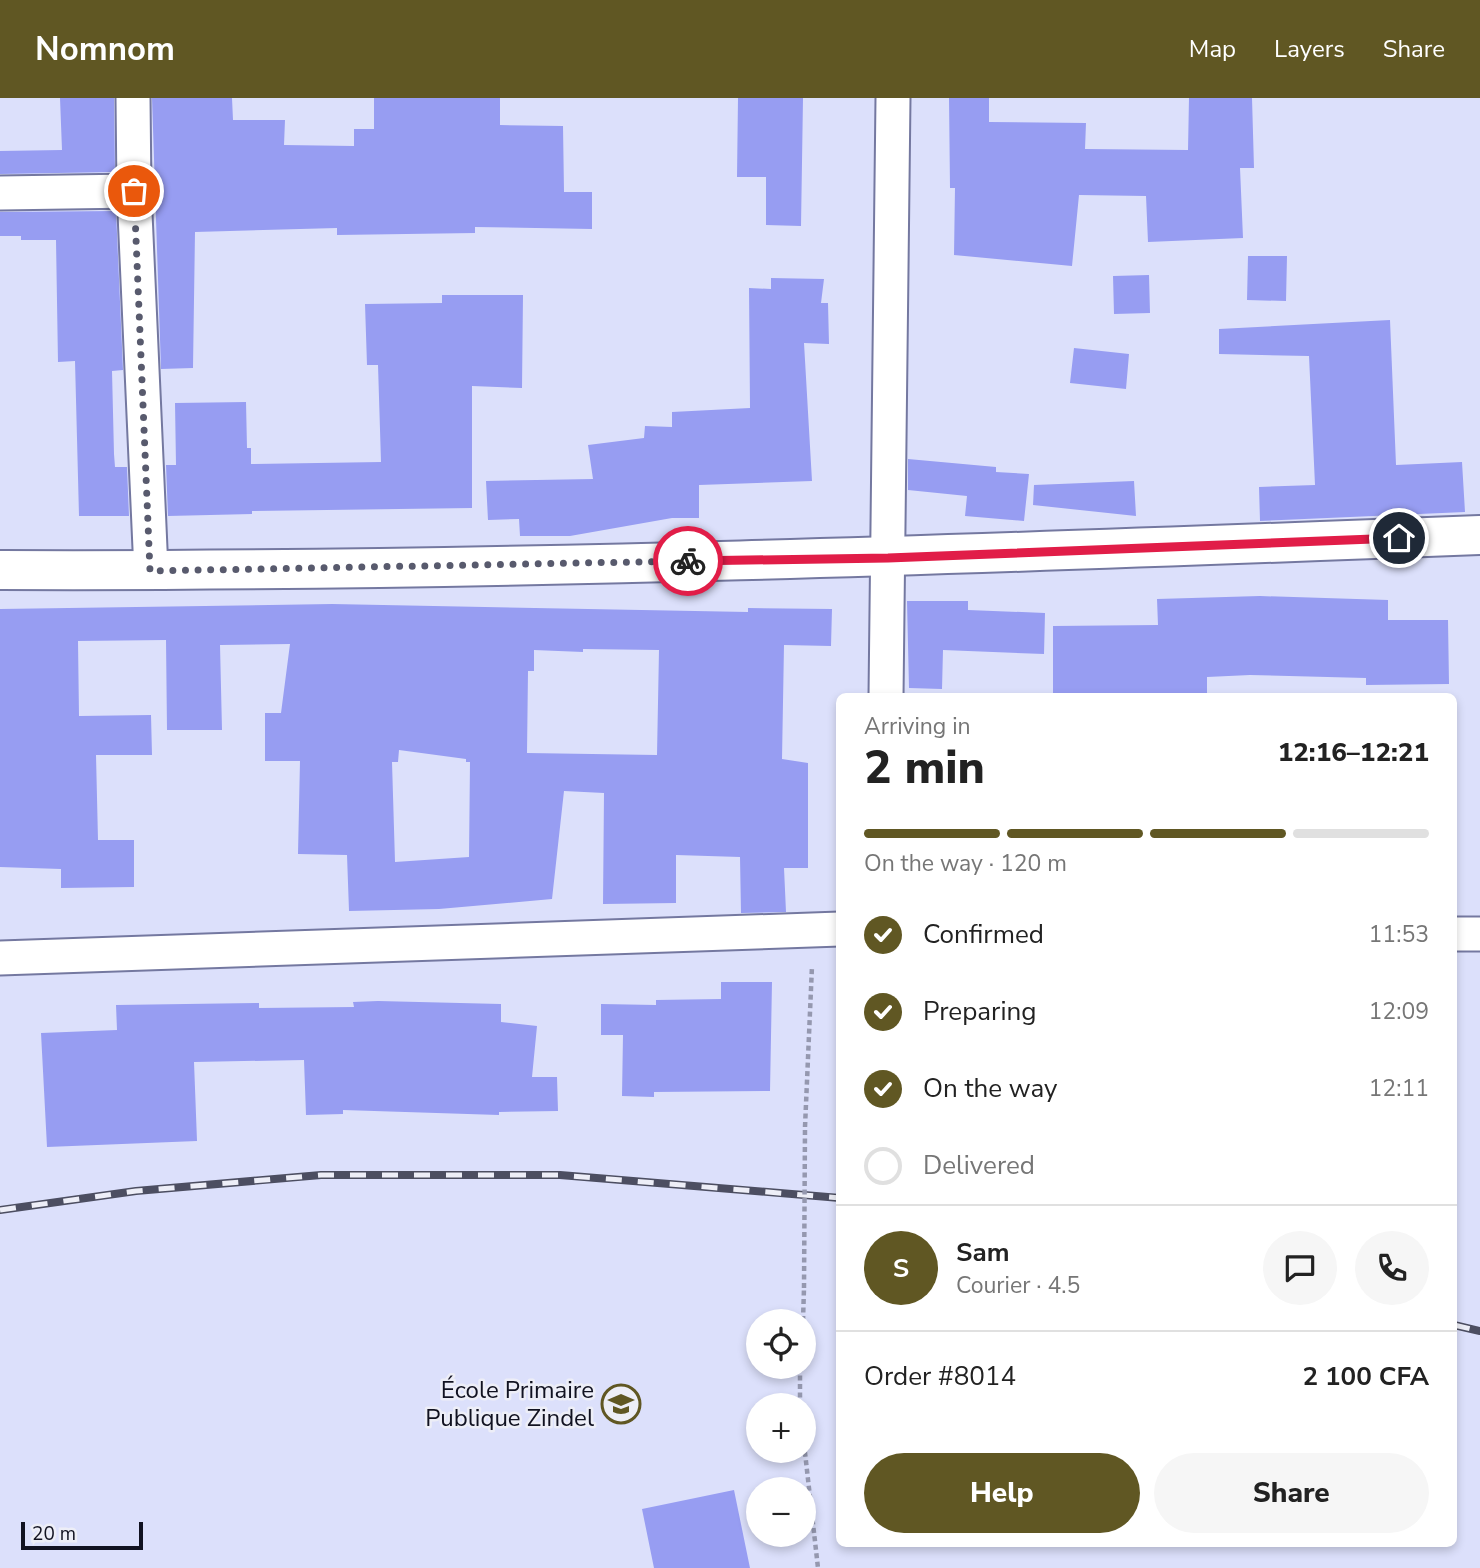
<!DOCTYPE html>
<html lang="en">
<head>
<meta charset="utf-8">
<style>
	:root { --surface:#fff; --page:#f6f6f6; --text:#222; --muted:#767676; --line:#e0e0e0; --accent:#605723 }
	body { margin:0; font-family:"Nunito Sans",sans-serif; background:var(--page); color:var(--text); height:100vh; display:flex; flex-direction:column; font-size:26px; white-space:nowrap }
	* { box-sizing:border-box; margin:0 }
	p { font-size:23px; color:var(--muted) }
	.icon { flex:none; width:38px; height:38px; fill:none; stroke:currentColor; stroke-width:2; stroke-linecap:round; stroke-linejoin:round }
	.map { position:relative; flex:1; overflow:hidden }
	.panel { position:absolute; left:836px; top:595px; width:621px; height:854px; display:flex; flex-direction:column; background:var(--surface); border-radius:10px; box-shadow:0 4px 10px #0003 }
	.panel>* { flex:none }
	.buttons { position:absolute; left:746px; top:1211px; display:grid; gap:14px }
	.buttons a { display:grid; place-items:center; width:70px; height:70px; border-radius:50%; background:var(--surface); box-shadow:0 4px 10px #0003; font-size:35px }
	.scale { position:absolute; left:21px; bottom:18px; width:122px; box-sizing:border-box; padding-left:7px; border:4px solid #111221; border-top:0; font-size:19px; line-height:24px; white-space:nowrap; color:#111221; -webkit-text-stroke:5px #edeef7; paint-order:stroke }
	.pin { position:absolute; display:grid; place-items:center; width:60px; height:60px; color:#fff; margin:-30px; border:4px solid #fff; border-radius:50%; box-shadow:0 2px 7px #0007 }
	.courier { position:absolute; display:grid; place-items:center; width:70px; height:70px; margin:-35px; border:5px solid #e11d48; border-radius:50%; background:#fff; color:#222; box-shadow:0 2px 9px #0007 }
	.headline em { font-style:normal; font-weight:800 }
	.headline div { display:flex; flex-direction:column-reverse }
	.headline { display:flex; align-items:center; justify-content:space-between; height:119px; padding:0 28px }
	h1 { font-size:46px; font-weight:800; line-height:52px }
	.bar { display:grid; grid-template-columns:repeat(4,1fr); gap:10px 7px; align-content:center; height:84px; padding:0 28px }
	.bar i { height:9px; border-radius:5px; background:var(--line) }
	.bar .active { background:var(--accent) }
	.bar p { grid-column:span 4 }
	.line { display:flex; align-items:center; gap:18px; padding:0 28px; border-top:2px solid var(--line) }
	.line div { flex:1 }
	.round { display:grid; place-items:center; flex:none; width:74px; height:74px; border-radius:37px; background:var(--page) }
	ol { padding:0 28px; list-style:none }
	li { display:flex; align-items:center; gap:21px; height:77px }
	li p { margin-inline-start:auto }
	li .icon { padding:7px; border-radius:50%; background:var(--accent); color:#fff; stroke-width:4 }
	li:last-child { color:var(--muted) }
	li i { width:38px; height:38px; border:4px solid var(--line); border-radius:50% }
	.primary-button { display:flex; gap:14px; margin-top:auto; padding:14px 28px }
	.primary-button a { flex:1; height:80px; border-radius:42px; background:var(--accent); color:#fff; font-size:28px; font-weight:800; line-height:80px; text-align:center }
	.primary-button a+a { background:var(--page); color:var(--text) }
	header { display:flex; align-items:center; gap:42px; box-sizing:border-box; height:98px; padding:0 35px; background:var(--accent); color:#fff }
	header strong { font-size:33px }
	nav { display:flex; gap:38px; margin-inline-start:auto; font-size:24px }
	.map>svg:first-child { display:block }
</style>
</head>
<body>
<header>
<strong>Nomnom</strong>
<nav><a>Map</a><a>Layers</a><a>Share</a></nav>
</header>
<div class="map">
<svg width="1480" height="1470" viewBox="0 0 1480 1470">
	<rect width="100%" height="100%" fill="#dce0fb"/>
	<path fill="#979df2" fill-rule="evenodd" d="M 60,0 L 114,0 L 115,74 L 0,76 L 0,53 L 62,52 Z
		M 152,0 L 232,0 L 233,22 L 285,22 L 284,47 L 354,48 L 354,31 L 374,31 L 374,0 L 500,0 L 500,27 L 563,28 L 564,94 L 592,94 L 592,131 L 475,129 L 475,135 L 337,137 L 337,130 L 195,134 L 193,270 L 161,271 Z
		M 738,0 L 803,0 L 801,128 L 766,127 L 766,79 L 737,79 Z
		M 949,0 L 989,0 L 989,24 L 1086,25 L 1085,51 L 1188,52 L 1189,0 L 1252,0 L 1254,70 L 1240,70 L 1243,140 L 1148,144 L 1146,98 L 1079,97 L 1072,168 L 954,157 L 955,90 L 950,90 Z
		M 116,113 L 123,272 L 112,273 L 114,356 L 115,369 L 127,369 L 129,418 L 79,418 L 75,263 L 58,264 L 56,142 L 21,142 L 21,138 L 0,138 L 0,114 Z
		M 1248,158 L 1287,158 L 1286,203 L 1247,202 Z
		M 1149,177 L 1150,215 L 1114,216 L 1113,178 Z
		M 771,180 L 824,181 L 821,205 L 828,205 L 829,246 L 804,245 L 812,383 L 699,387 L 699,420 L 672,420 L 570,438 L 520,438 L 519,421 L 488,422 L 486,383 L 593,381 L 588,347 L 644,340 L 645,328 L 672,329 L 672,314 L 750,310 L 749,190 L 771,191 Z
		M 442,197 L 523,197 L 522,290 L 472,288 L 472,410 L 252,413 L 252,416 L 168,418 L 166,367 L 176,367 L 175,305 L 246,304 L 247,350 L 251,350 L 251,366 L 381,364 L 378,267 L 367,267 L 365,206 L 442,205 Z
		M 1390,222 L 1396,367 L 1462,364 L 1465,414 L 1260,423 L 1259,389 L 1315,387 L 1309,258 L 1219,256 L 1219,231 Z
		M 1074,250 L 1129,256 L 1126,291 L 1070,285 Z
		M 908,361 L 996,369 L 996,374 L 1029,376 L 1024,423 L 965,418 L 967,398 L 908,392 Z
		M 1134,383 L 1136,418 L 1033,407 L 1034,387 Z
		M 1260,498 L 1388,502 L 1388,522 L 1448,522 L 1449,586 L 1366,587 L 1366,580 L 1250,577 L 1207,579 L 1207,598 L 1053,598 L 1053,528 L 1158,527 L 1157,501 Z
		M 907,503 L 968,503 L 968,512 L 1045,515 L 1044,556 L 943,552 L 942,591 L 909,590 Z
		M 332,506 L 748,514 L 748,510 L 832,511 L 831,548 L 784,547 L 782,661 L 808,665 L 808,770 L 784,770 L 786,814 L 741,815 L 740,759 L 676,757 L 676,805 L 603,806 L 604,695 L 564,693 L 552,801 L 439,811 L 349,813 L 347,757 L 298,756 L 300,663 L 265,663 L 265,615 L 281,615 L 290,546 L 220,547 L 222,632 L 167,632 L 166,542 L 78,543 L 79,618 L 151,617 L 152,657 L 96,657 L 98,742 L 134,742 L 134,789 L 61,790 L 61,771 L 0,769 L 0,511 ZM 583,551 L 659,552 L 657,657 L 527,655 L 528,573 L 534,573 L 534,552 L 583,554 ZM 399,652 L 466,661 L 466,664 L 470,664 L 469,759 L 395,764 L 392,664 L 398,664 Z
		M 721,884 L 772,884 L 770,993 L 654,994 L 654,999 L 622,998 L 623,937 L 601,937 L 601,906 L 656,907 L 656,902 L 721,901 Z
		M 378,903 L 501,906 L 501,924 L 537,928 L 532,979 L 557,979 L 558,1013 L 499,1014 L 499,1017 L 343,1012 L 343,1016 L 306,1017 L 304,962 L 194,964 L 197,1043 L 47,1049 L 41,935 L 117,932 L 116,907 L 259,905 L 259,910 L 354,909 L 353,904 Z
		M 734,1392 L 750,1470 L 654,1470 L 642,1411 Z"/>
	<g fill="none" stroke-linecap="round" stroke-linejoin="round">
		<defs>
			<path id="minor" d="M 133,0 L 134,93 L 151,473
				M 0,95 L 134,93
				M 886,598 L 893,0
				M 1454,836 L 1480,836
				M 0,860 L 840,831"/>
			<path id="tertiary" d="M 0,472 C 494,474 987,456 1480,437"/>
		</defs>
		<use href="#minor" stroke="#7478a0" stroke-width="37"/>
		<use href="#tertiary" stroke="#7478a0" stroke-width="42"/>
		<path stroke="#9598af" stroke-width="4.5" stroke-dasharray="5 3.5" stroke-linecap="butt" d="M 805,1029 L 812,868
			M 803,1223 L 804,1190
			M 800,1269 L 800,1307
			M 803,1337 L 818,1470"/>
		<use href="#minor" stroke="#fff" stroke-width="33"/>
		<use href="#tertiary" stroke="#fff" stroke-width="38"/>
		<defs>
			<path id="rail" d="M 0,1112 L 136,1093 L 321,1077 L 560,1077 L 840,1100
				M 1454,1227 L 1480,1233"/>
		</defs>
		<use href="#rail" stroke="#4c4e61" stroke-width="8"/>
		<use href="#rail" stroke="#edeef7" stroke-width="5" stroke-dasharray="16" stroke-linecap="butt"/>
		<path stroke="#9598af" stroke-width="4.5" stroke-dasharray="5 3.5" stroke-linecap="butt" d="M 804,1190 L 805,1029"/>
	</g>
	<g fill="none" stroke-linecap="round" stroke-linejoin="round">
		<path stroke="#585a6d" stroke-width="7" stroke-dasharray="0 12.6" d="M 134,93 L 150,473 L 688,463"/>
		<path stroke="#e11d48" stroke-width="9" d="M 688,463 L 888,460 L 1399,440"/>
	</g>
	<defs>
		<symbol id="school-ring" viewBox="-11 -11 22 22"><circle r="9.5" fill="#edeef7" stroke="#605723" stroke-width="1.5"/><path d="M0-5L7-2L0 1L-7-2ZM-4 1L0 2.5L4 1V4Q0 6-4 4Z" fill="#605723"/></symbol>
	</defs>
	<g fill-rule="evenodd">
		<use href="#school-ring" x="599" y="1284" width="44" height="44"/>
	</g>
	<g text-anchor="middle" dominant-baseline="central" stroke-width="5" stroke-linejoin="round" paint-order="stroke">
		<g font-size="24" fill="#111221" stroke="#edeef7" text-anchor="end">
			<text x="594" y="1292">École Primaire<tspan x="594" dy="28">Publique Zindel</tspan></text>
		</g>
	</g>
</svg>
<div class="buttons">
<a><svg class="icon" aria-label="locate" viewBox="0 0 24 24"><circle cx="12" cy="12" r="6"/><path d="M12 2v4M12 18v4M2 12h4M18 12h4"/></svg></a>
<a>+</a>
<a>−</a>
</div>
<div class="scale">20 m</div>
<div class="pin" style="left:134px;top:93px;background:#ea580c"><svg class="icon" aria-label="bag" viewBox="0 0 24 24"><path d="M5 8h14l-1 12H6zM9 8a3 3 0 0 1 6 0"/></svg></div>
<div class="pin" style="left:1399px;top:440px;background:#1f2937"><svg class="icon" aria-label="home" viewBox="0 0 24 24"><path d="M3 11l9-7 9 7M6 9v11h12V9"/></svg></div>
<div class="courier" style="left:688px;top:463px"><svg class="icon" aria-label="bike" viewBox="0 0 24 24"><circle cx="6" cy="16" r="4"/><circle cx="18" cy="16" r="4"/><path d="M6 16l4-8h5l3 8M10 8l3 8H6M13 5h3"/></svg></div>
<section class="panel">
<div class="headline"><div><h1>2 min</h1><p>Arriving in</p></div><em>12:16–12:21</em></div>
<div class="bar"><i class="active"></i><i class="active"></i><i class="active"></i><i></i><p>On the way · 120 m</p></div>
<ol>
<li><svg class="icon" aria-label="check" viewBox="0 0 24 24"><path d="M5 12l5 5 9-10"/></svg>Confirmed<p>11:53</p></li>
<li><svg class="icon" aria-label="check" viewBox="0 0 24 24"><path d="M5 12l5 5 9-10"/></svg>Preparing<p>12:09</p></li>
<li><svg class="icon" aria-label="check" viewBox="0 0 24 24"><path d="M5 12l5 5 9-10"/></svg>On the way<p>12:11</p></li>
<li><i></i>Delivered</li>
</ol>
<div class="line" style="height:126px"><b class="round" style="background:var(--accent);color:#fff">S</b><div><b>Sam</b><p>Courier · 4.5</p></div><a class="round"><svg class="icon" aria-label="chat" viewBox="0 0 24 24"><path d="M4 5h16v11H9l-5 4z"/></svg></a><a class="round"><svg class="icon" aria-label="phone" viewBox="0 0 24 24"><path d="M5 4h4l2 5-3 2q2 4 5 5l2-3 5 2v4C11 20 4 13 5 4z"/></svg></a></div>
<div class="line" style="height:91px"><div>Order #8014</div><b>2 100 CFA</b></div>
<div class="primary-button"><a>Help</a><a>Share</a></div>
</section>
</div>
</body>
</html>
